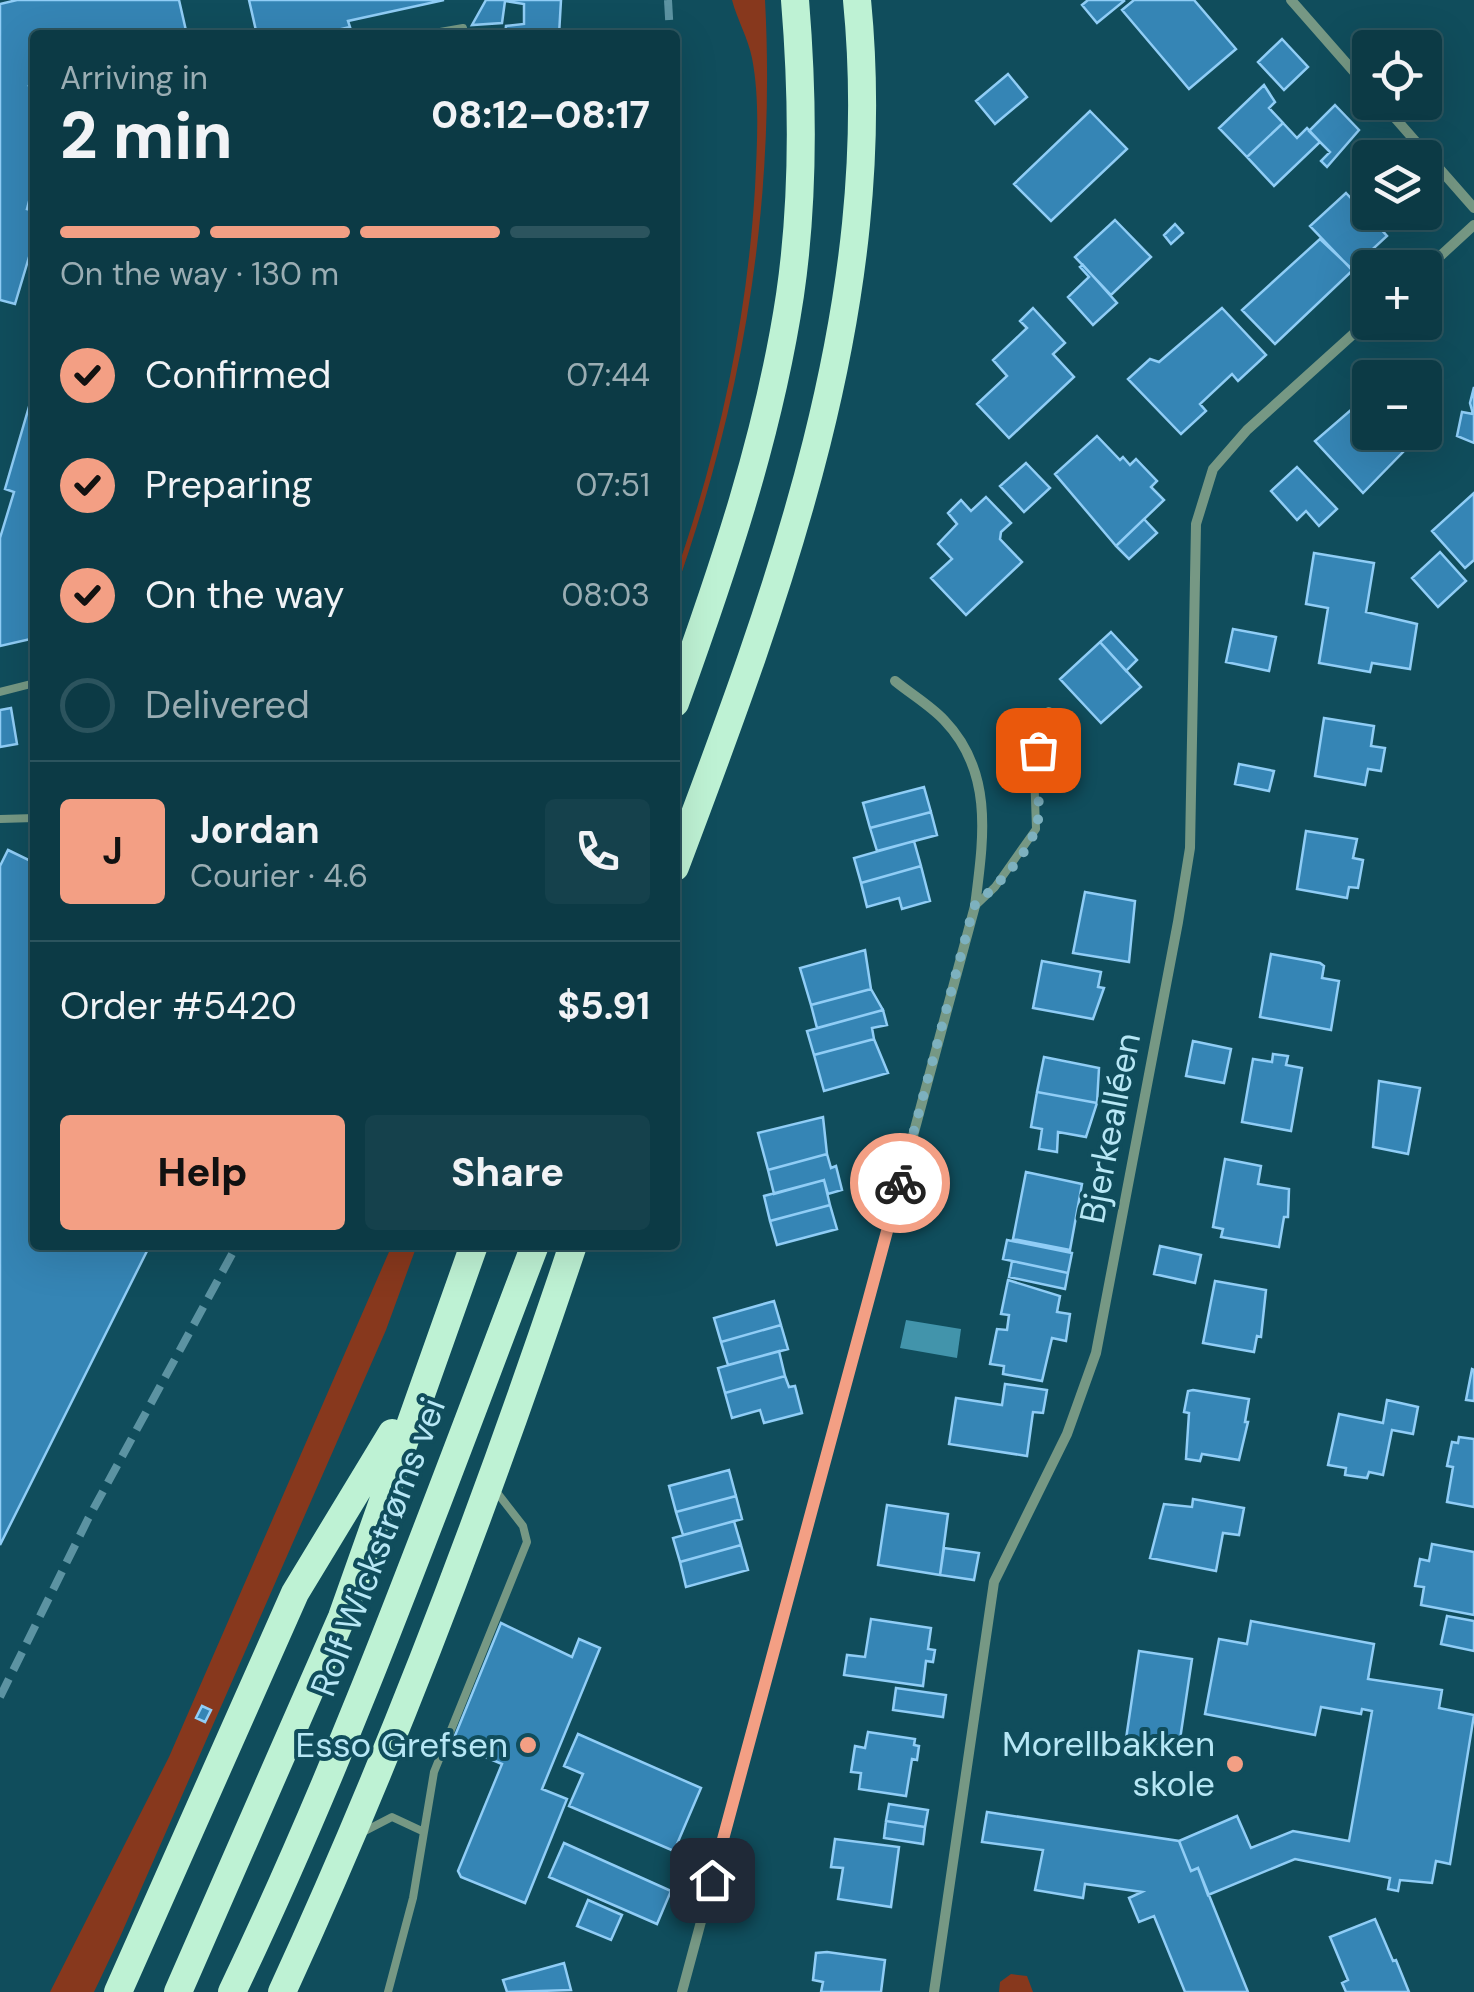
<!DOCTYPE html>
<html lang="en">
<head>
<meta charset="utf-8">
<style>
	:root { --surface:#0c3a45; --page:#15414c; --text:#f1f3f6; --muted:#9aadb3; --line:#2c545e; --accent:#f39f84 }
	body { margin:0; font-family:"DM Sans",sans-serif; background:var(--page); color:var(--text); height:100vh; display:flex; flex-direction:column; font-size:38px; white-space:nowrap }
	* { box-sizing:border-box; margin:0 }
	p { font-size:32px; color:var(--muted) }
	.icon { flex:none; width:55px; height:55px; fill:none; stroke:currentColor; stroke-width:2; stroke-linecap:round; stroke-linejoin:round }
	.map { position:relative; flex:1; overflow:hidden }
	.sheet { position:absolute; left:30px; top:30px; width:650px; height:1220px; display:flex; flex-direction:column; background:var(--surface); border-radius:10px; box-shadow:0 10px 40px #0002,0 0 0 2px var(--line) }
	.sheet>* { flex:none }
	.controls { position:absolute; left:1352px; top:30px; display:grid; gap:20px }
	.controls a { display:grid; place-items:center; width:90px; height:90px; border-radius:10px; background:var(--surface); box-shadow:0 10px 40px #0002,0 0 0 2px var(--line); font-size:50px }
	.pin { position:absolute; display:grid; place-items:center; width:85px; height:85px; color:#fff; margin:-42px; border-radius:20px; box-shadow:0 5px 15px #0006 }
	.courier { position:absolute; display:grid; place-items:center; width:100px; height:100px; margin:-50px; border:8px solid #f39f84; border-radius:50%; background:#fff; color:#222; box-shadow:0 2px 12px #0007 }
	.summary em { font-style:normal; font-weight:800 }
	.summary div { display:flex; flex-direction:column-reverse }
	.summary { display:flex; align-items:center; justify-content:space-between; height:170px; padding:0 30px }
	h1 { font-size:65px; font-weight:800; line-height:75px }
	.bar { display:grid; grid-template-columns:repeat(4,1fr); gap:15px 10px; align-content:center; height:120px; padding:0 30px }
	.bar i { height:12px; border-radius:8px; background:var(--line) }
	.bar .current { background:var(--accent) }
	.bar p { grid-column:span 4 }
	.line { display:flex; align-items:center; gap:25px; padding:0 30px; border-top:2px solid var(--line) }
	.line div { flex:1 }
	.round { display:grid; place-items:center; flex:none; width:105px; height:105px; border-radius:10px; background:var(--page) }
	ol { padding:0 30px; list-style:none }
	li { display:flex; align-items:center; gap:30px; height:110px }
	li p { margin-inline-start:auto }
	li .icon { padding:10px; border-radius:50%; background:var(--accent); color:#111; stroke-width:4 }
	li:last-child { color:var(--muted) }
	li i { width:55px; height:55px; border:5px solid var(--line); border-radius:50% }
	.button { display:flex; gap:20px; margin-top:auto; padding:20px 30px }
	.button a { flex:1; height:115px; border-radius:10px; background:var(--accent); color:#111; font-size:40px; font-weight:800; line-height:115px; text-align:center }
	.button a+a { background:var(--page); color:var(--text) }
	.map>svg:first-child { display:block }
</style>
</head>
<body>
<div class="map">
<svg width="1474" height="1992" viewBox="0 0 1474 1992">
	<rect width="100%" height="100%" fill="#104d5c"/>
	<path fill="#87381d" d="M 732,0 L 765,0 C 776,203 743,400 675,592 L 675,576 C 719,450 747,320 755,188 C 757,145 760,99 752,58 C 748,38 737,19 732,0 Z
		M 392,1245 L 417,1245 L 386,1330 L 120,1937 L 94,1992 L 50,1992 L 169,1757 Z
		M 1011,1974 L 1027,1976 L 1033,1992 L 999,1992 L 1000,1982 Z"/>
	<path fill="#4294ab" d="M 906,1320 L 961,1329 L 957,1358 L 900,1348 Z"/>
	<path fill="#3585b5" stroke="#90cdf6" stroke-width="2.5" d="M 17,0 L 179,0 L 187,35 L 35,35 L 35,85 L 29,86 L 35,112 L 35,178 L 27,209 L 35,211 L 35,237 L 15,304 L 0,300 L 0,4 Z
		M 249,0 L 444,0 L 348,21 L 350,27 L 316,35 L 257,35 Z
		M 486,0 L 561,0 L 559,35 L 505,35 L 506,26 L 524,24 L 524,4 L 505,1 L 502,23 L 472,25 Z
		M 1088,0 L 1123,0 L 1124,1 L 1097,23 L 1082,5 Z
		M 1134,0 L 1194,0 L 1236,49 L 1189,89 L 1122,10 Z
		M 1282,39 L 1308,67 L 1284,90 L 1258,62 Z
		M 1008,74 L 1027,97 L 995,124 L 976,101 Z
		M 1264,85 L 1275,102 L 1269,108 L 1283,123 L 1247,157 L 1219,128 Z
		M 1335,105 L 1359,130 L 1327,167 L 1321,161 L 1330,152 L 1309,131 Z
		M 1090,111 L 1127,149 L 1051,221 L 1014,184 Z
		M 1283,123 L 1297,138 L 1307,128 L 1320,142 L 1274,186 L 1247,157 Z
		M 1346,193 L 1366,214 L 1379,212 L 1388,221 L 1380,228 L 1387,236 L 1351,269 L 1310,226 Z
		M 1115,220 L 1151,257 L 1111,295 L 1075,257 Z
		M 1175,224 L 1183,233 L 1171,244 L 1164,235 Z
		M 1320,239 L 1353,270 L 1275,344 L 1242,310 Z
		M 1083,265 L 1117,303 L 1093,325 L 1068,297 L 1089,277 L 1080,267 Z
		M 1033,308 L 1065,343 L 1053,354 L 1074,377 L 1009,438 L 977,404 L 1007,376 L 993,360 L 1027,328 L 1020,321 Z
		M 1222,308 L 1266,355 L 1238,381 L 1232,374 L 1200,404 L 1206,411 L 1181,434 L 1128,379 L 1150,359 L 1159,362 Z
		M 35,386 L 35,638 L 0,646 L 0,538 L 14,492 L 5,489 Z
		M 1474,387 L 1474,443 L 1457,436 L 1462,412 L 1473,414 L 1470,403 Z
		M 1359,403 L 1370,414 L 1364,423 L 1370,432 L 1385,445 L 1392,438 L 1404,451 L 1363,493 L 1315,441 Z
		M 1097,436 L 1120,460 L 1123,457 L 1130,465 L 1136,459 L 1157,481 L 1151,487 L 1164,500 L 1116,546 L 1055,474 Z
		M 1026,463 L 1050,488 L 1024,512 L 1000,486 Z
		M 1297,467 L 1337,509 L 1319,526 L 1306,511 L 1297,520 L 1271,491 Z
		M 1474,493 L 1474,560 L 1465,568 L 1432,531 Z
		M 986,497 L 1011,523 L 1001,532 L 1000,539 L 1022,562 L 966,615 L 931,578 L 952,559 L 938,544 L 957,524 L 948,513 L 961,500 L 971,511 Z
		M 1144,519 L 1157,533 L 1129,559 L 1116,546 Z
		M 1440,552 L 1466,581 L 1438,607 L 1412,578 Z
		M 1314,553 L 1374,563 L 1366,612 L 1417,624 L 1410,669 L 1372,663 L 1370,672 L 1319,663 L 1328,608 L 1306,604 Z
		M 1233,629 L 1276,637 L 1269,671 L 1226,662 Z
		M 1111,632 L 1137,660 L 1126,671 L 1100,642 Z
		M 1100,642 L 1141,687 L 1101,723 L 1060,679 Z
		M 11,708 L 17,744 L 0,747 L 0,710 Z
		M 1324,718 L 1374,726 L 1371,746 L 1385,748 L 1381,771 L 1368,769 L 1365,785 L 1315,776 Z
		M 1239,764 L 1274,771 L 1269,791 L 1235,784 Z
		M 924,787 L 931,812 L 870,828 L 863,803 Z
		M 931,812 L 937,835 L 877,851 L 870,828 Z
		M 1306,831 L 1357,839 L 1353,858 L 1363,860 L 1358,888 L 1349,887 L 1347,898 L 1297,889 Z
		M 914,841 L 921,866 L 861,883 L 854,858 Z
		M 8,850 L 35,863 L 35,1245 L 150,1245 L 0,1545 L 0,866 Z
		M 921,866 L 930,901 L 902,909 L 899,898 L 867,907 L 861,883 Z
		M 1085,892 L 1135,901 L 1129,962 L 1073,953 Z
		M 865,950 L 871,989 L 811,1005 L 800,968 Z
		M 1271,954 L 1320,963 L 1324,966 L 1322,978 L 1339,981 L 1331,1030 L 1260,1017 Z
		M 1042,961 L 1101,972 L 1098,987 L 1104,988 L 1093,1019 L 1033,1008 Z
		M 871,989 L 883,1010 L 817,1028 L 811,1005 Z
		M 883,1010 L 887,1025 L 872,1028 L 874,1039 L 814,1055 L 807,1031 Z
		M 874,1039 L 888,1073 L 824,1091 L 814,1055 Z
		M 1193,1041 L 1231,1049 L 1224,1083 L 1186,1076 Z
		M 1273,1054 L 1288,1056 L 1286,1065 L 1302,1068 L 1291,1131 L 1242,1122 L 1253,1059 L 1272,1062 Z
		M 1044,1057 L 1099,1068 L 1097,1103 L 1037,1092 Z
		M 1379,1081 L 1420,1088 L 1408,1154 L 1373,1147 Z
		M 1037,1092 L 1097,1103 L 1086,1137 L 1058,1132 L 1057,1152 L 1039,1149 L 1042,1129 L 1031,1127 Z
		M 823,1117 L 827,1154 L 768,1170 L 758,1133 Z
		M 827,1154 L 831,1168 L 836,1166 L 842,1190 L 828,1194 L 824,1180 L 774,1194 L 768,1170 Z
		M 1225,1159 L 1261,1166 L 1258,1184 L 1289,1189 L 1288,1217 L 1284,1217 L 1279,1247 L 1221,1237 L 1223,1229 L 1213,1227 Z
		M 1026,1172 L 1082,1184 L 1070,1250 L 1013,1239 Z
		M 824,1180 L 830,1205 L 770,1221 L 764,1196 Z
		M 830,1205 L 837,1229 L 777,1245 L 770,1221 Z
		M 1007,1240 L 1072,1253 L 1068,1273 L 1003,1259 Z
		M 1160,1246 L 1201,1255 L 1195,1283 L 1154,1274 Z
		M 1012,1261 L 1068,1273 L 1065,1289 L 1009,1277 Z
		M 1008,1280 L 1060,1296 L 1057,1312 L 1070,1314 L 1066,1341 L 1052,1338 L 1042,1381 L 1003,1374 L 1004,1366 L 990,1364 L 997,1329 L 1007,1330 L 1009,1315 L 1001,1314 Z
		M 1215,1281 L 1266,1290 L 1261,1337 L 1257,1336 L 1254,1352 L 1203,1343 Z
		M 774,1301 L 781,1325 L 721,1342 L 714,1318 Z
		M 781,1325 L 788,1349 L 728,1365 L 721,1342 Z
		M 779,1351 L 785,1376 L 725,1393 L 718,1368 Z
		M 1472,1369 L 1474,1370 L 1474,1401 L 1466,1400 Z
		M 785,1376 L 789,1387 L 795,1386 L 802,1413 L 764,1423 L 760,1410 L 732,1418 L 725,1393 Z
		M 1005,1384 L 1047,1390 L 1043,1413 L 1033,1412 L 1027,1456 L 949,1444 L 956,1398 L 1002,1405 Z
		M 1193,1390 L 1249,1399 L 1245,1422 L 1248,1422 L 1239,1460 L 1202,1454 L 1200,1461 L 1186,1459 L 1189,1413 L 1184,1412 L 1188,1391 Z
		M 1387,1400 L 1418,1407 L 1413,1434 L 1392,1430 L 1383,1475 L 1369,1472 L 1367,1478 L 1345,1475 L 1346,1468 L 1328,1465 L 1339,1414 L 1383,1423 Z
		M 1459,1437 L 1474,1439 L 1474,1507 L 1447,1502 L 1453,1467 L 1447,1466 L 1452,1442 L 1458,1443 Z
		M 729,1470 L 736,1496 L 676,1512 L 669,1486 Z
		M 736,1496 L 742,1519 L 683,1535 L 676,1512 Z
		M 1193,1499 L 1244,1508 L 1239,1535 L 1223,1533 L 1216,1571 L 1150,1558 L 1164,1504 L 1192,1507 Z
		M 887,1505 L 948,1514 L 940,1575 L 878,1565 Z
		M 734,1521 L 741,1545 L 680,1562 L 673,1538 Z
		M 1432,1544 L 1474,1552 L 1474,1615 L 1421,1605 L 1424,1587 L 1415,1586 L 1420,1559 L 1429,1561 Z
		M 741,1545 L 748,1570 L 686,1587 L 680,1562 Z
		M 944,1548 L 979,1553 L 974,1580 L 940,1575 Z
		M 1447,1616 L 1474,1621 L 1474,1651 L 1441,1644 Z
		M 871,1619 L 931,1628 L 928,1649 L 935,1650 L 933,1662 L 926,1661 L 923,1686 L 844,1675 L 847,1655 L 865,1657 Z
		M 1251,1621 L 1374,1644 L 1368,1679 L 1442,1690 L 1439,1708 L 1474,1715 L 1450,1864 L 1436,1861 L 1432,1883 L 1400,1880 L 1398,1891 L 1388,1889 L 1390,1878 L 1295,1859 L 1208,1895 L 1198,1868 L 1191,1871 L 1179,1841 L 1237,1816 L 1251,1848 L 1293,1831 L 1349,1841 L 1372,1711 L 1362,1709 L 1361,1714 L 1321,1707 L 1315,1735 L 1205,1714 L 1219,1639 L 1247,1644 Z
		M 501,1623 L 572,1657 L 579,1639 L 600,1648 L 542,1789 L 567,1799 L 525,1903 L 461,1877 L 458,1871 L 502,1764 L 452,1743 Z
		M 1139,1651 L 1192,1659 L 1179,1746 L 1126,1739 Z
		M 896,1688 L 946,1695 L 943,1717 L 893,1710 Z
		M 202,1706 L 211,1710 L 205,1722 L 196,1718 Z
		M 868,1732 L 915,1739 L 914,1745 L 919,1746 L 917,1760 L 912,1759 L 906,1796 L 859,1789 L 861,1773 L 851,1772 L 855,1746 L 865,1748 Z
		M 578,1734 L 701,1788 L 674,1851 L 569,1806 L 583,1774 L 564,1766 Z
		M 889,1804 L 928,1810 L 925,1827 L 886,1821 Z
		M 987,1812 L 1179,1841 L 1191,1871 L 1198,1868 L 1248,1992 L 1185,1992 L 1154,1916 L 1139,1922 L 1129,1898 L 1142,1892 L 1085,1884 L 1083,1898 L 1035,1890 L 1043,1850 L 982,1842 Z
		M 886,1821 L 925,1827 L 923,1844 L 884,1838 Z
		M 835,1839 L 899,1847 L 891,1907 L 838,1899 L 843,1868 L 831,1867 Z
		M 564,1843 L 671,1891 L 657,1924 L 549,1877 Z
		M 588,1900 L 622,1915 L 611,1940 L 577,1926 Z
		M 1375,1919 L 1393,1961 L 1396,1960 L 1409,1992 L 1346,1992 L 1342,1983 L 1348,1980 L 1330,1937 Z
		M 827,1952 L 885,1960 L 881,1992 L 821,1992 L 823,1982 L 813,1980 L 816,1953 Z
		M 564,1963 L 571,1990 L 507,1992 L 503,1980 Z"/>
	<g fill="none" stroke-linecap="round" stroke-linejoin="round">
		<path stroke="#769884" stroke-width="8" d="M 423,35 L 463,28 L 463,35
			M 0,692 L 35,683
			M 0,819 L 35,818
			M 975,906 L 995,887 L 1036,829 L 1034,769 L 1049,711
			M 363,1832 L 392,1817 L 422,1831
			M 388,1992 L 413,1898 L 434,1772 L 527,1542 L 523,1526 L 495,1490"/>
		<path stroke="#769884" stroke-width="10" d="M 1291,0 L 1370,90
			M 1381,102 L 1474,208
			M 1425,270 L 1474,225
			M 682,1992 L 975,906 C 983,841 995,773 944,720 C 931,706 911,694 895,681
			M 934,1992 L 994,1582 L 1067,1434 L 1096,1353 L 1178,922 L 1190,848 L 1196,524 L 1213,469 L 1247,430 L 1370,319"/>
		<path stroke="#bef2d4" stroke-width="28" d="M 675,703 C 723,570 769,435 790,295 C 804,199 803,97 795,0
			M 675,867 C 780,589 887,303 857,0
			M 118,1992 L 295,1593 L 392,1433
			M 178,1992 L 342,1617 L 474,1245
			M 232,1992 C 348,1750 439,1496 535,1245
			M 282,1992 C 394,1749 488,1499 573,1245"/>
		<path stroke="#5c93a2" stroke-width="8" stroke-dasharray="20 10" stroke-linecap="butt" d="M 668,0 L 670,35
			M 0,1697 L 88,1519 L 237,1245"/>
	</g>
	<g fill="none" stroke-linecap="round" stroke-linejoin="round">
		<path stroke="#7db1bf" stroke-width="10" stroke-dasharray="0 18" d="M 900,1183 L 974,906 C 999,883 1038,847 1039,811 C 1039,788 1033,775 1038,750"/>
		<path stroke="#f39f84" stroke-width="12" d="M 712,1880 L 900,1183"/>
	</g>
	<g fill="#f39f84" stroke="#104d5c" stroke-width="4">
		<circle cx="528" cy="1745" r="10"/>
		<circle cx="1235" cy="1764" r="10"/>
	</g>
	<g text-anchor="middle" dominant-baseline="central" stroke-width="8" stroke-linejoin="round" paint-order="stroke">
		<g font-size="35" fill="#b7e7f5" stroke="#104d5c">
			<text transform="translate(1110 1128) rotate(-79)">Bjerkealléen</text>
			<text transform="translate(378 1547) rotate(-69)">Rolf Wickstrøms vei</text>
		</g>
		<g font-size="35" fill="#b7e7f5" stroke="#104d5c" text-anchor="end">
			<text x="1215" y="1744">Morellbakken<tspan x="1215" dy="40">skole</tspan></text>
			<text x="508" y="1745">Esso Grefsen</text>
		</g>
	</g>
</svg>
<div class="controls">
<a><svg class="icon" aria-label="locate" viewBox="0 0 24 24"><circle cx="12" cy="12" r="6"/><path d="M12 2v4M12 18v4M2 12h4M18 12h4"/></svg></a>
<a><svg class="icon" aria-label="layers" viewBox="0 0 24 24"><path d="M12 4l9 5-9 5-9-5zM3 14l9 5 9-5"/></svg></a>
<a>+</a>
<a>−</a>
</div>
<div class="pin" style="left:1038px;top:750px;background:#ea580c"><svg class="icon" aria-label="bag" viewBox="0 0 24 24"><path d="M5 8h14l-1 12H6zM9 8a3 3 0 0 1 6 0"/></svg></div>
<div class="pin" style="left:712px;top:1880px;background:#1f2937"><svg class="icon" aria-label="home" viewBox="0 0 24 24"><path d="M3 11l9-7 9 7M6 9v11h12V9"/></svg></div>
<div class="courier" style="left:900px;top:1183px"><svg class="icon" aria-label="bike" viewBox="0 0 24 24"><circle cx="6" cy="16" r="4"/><circle cx="18" cy="16" r="4"/><path d="M6 16l4-8h5l3 8M10 8l3 8H6M13 5h3"/></svg></div>
<section class="sheet">
<div class="summary"><div><h1>2 min</h1><p>Arriving in</p></div><em>08:12–08:17</em></div>
<div class="bar"><i class="current"></i><i class="current"></i><i class="current"></i><i></i><p>On the way · 130 m</p></div>
<ol>
<li><svg class="icon" aria-label="check" viewBox="0 0 24 24"><path d="M5 12l5 5 9-10"/></svg>Confirmed<p>07:44</p></li>
<li><svg class="icon" aria-label="check" viewBox="0 0 24 24"><path d="M5 12l5 5 9-10"/></svg>Preparing<p>07:51</p></li>
<li><svg class="icon" aria-label="check" viewBox="0 0 24 24"><path d="M5 12l5 5 9-10"/></svg>On the way<p>08:03</p></li>
<li><i></i>Delivered</li>
</ol>
<div class="line" style="height:180px"><b class="round" style="background:var(--accent);color:#111">J</b><div><b>Jordan</b><p>Courier · 4.6</p></div><a class="round"><svg class="icon" aria-label="phone" viewBox="0 0 24 24"><path d="M5 4h4l2 5-3 2q2 4 5 5l2-3 5 2v4C11 20 4 13 5 4z"/></svg></a></div>
<div class="line" style="height:130px"><div>Order #5420</div><b>$5.91</b></div>
<div class="button"><a>Help</a><a>Share</a></div>
</section>
</div>
</body>
</html>
